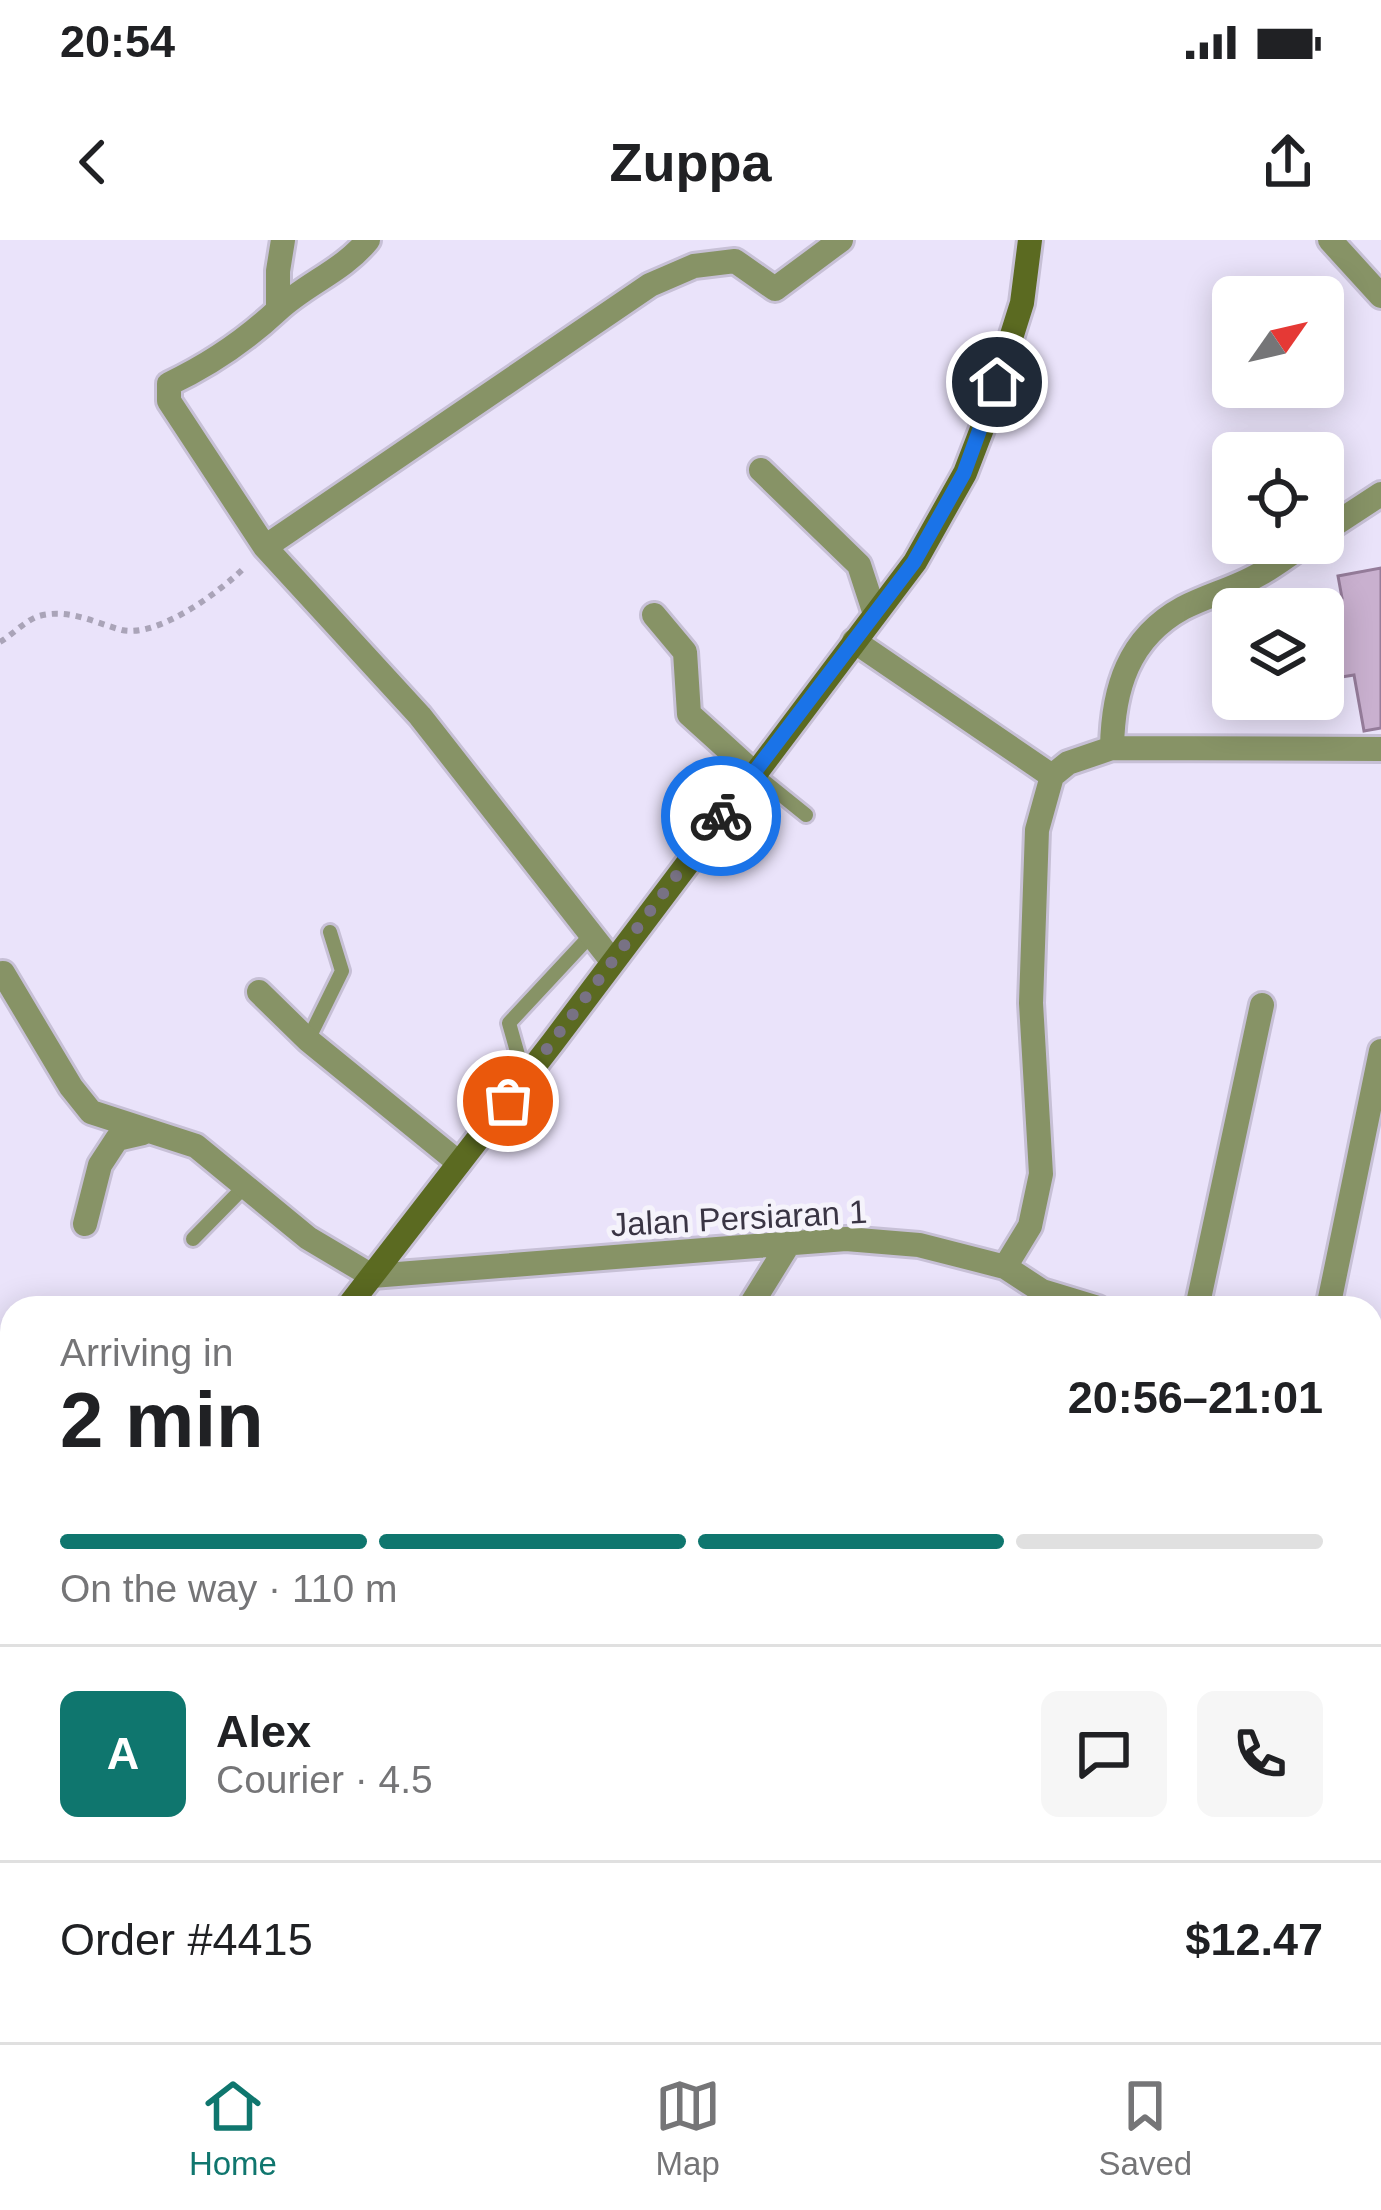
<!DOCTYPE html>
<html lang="en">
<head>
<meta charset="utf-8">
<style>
	:root { --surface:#fff; --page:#f6f6f6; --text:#202124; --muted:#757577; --line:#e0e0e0; --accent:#0f766e }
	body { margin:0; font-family:Arial,sans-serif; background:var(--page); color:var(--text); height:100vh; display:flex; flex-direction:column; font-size:45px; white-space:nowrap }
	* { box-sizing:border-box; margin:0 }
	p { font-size:39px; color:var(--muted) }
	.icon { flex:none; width:66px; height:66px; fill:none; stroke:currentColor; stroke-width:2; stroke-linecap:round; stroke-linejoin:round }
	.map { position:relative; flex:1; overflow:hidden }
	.sheet { position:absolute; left:0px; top:1056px; width:1383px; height:747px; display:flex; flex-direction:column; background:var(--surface); border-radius:36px 36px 0 0; box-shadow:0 6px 30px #0003 }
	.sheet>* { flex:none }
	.needle { width:78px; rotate:56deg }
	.tools { position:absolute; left:1212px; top:36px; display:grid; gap:24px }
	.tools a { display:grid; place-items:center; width:132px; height:132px; border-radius:18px; background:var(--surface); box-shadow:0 6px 30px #0003; font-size:60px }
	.pin { position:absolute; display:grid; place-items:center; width:102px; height:102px; color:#fff; margin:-51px; border:6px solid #fff; border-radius:50%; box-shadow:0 3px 12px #0007 }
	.courier { position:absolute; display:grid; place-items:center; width:120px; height:120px; margin:-60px; border:9px solid #1a73e8; border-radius:50%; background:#fff; color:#222; box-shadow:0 3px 15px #0007 }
	.headline em { font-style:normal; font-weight:600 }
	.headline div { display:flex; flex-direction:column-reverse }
	.headline { display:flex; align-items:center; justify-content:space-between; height:204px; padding:0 60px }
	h1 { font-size:78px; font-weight:600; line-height:90px }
	.bar { display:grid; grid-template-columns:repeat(4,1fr); gap:18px 12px; align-content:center; height:144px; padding:0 60px }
	.bar i { height:15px; border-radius:9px; background:var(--line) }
	.bar .on { background:var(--accent) }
	.bar p { grid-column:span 4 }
	.line { display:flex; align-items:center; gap:30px; padding:0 60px; border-top:3px solid var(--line) }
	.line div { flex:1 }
	.round { display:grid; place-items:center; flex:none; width:126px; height:126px; border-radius:18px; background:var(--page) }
	.status { display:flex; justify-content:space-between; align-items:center; height:84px; padding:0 60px; background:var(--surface); direction:ltr }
	.status svg { height:33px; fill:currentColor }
	header { display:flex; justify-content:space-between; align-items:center; height:156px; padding:0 60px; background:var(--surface); font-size:54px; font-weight:600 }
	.tabs { display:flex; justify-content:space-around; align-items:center; height:168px; border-top:3px solid var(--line); background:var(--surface); font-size:33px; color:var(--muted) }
	.tabs a { display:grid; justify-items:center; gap:6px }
	.tabs .on { color:var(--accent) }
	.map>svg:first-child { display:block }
</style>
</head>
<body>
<div class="status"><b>20:54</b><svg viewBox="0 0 49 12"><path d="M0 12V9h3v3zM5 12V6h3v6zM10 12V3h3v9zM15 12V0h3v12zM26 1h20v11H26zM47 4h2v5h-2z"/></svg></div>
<header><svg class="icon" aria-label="back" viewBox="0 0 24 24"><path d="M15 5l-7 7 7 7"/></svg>Zuppa<svg class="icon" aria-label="share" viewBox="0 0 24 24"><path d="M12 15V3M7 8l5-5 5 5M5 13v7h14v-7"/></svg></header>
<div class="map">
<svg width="1381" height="1802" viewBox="0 0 1381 1802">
	<rect width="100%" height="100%" fill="#eae3fa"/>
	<path fill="#f5a259" d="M 1371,1206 L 1381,1207 L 1381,1421 L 1371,1420 Z"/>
	<path fill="#c9b0cf" stroke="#957c9a" stroke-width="3" d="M 1381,328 L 1381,488 L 1364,491 L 1354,435 L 1323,440 L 1323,369 L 1282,369 L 1342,358 L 1338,336 Z"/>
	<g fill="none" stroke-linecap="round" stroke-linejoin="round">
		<defs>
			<path id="service" d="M 754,533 L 806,575
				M 308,800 L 342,731 L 330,692
				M 525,840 L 509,783 L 591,695
				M 193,999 L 247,944"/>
			<path id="minor" d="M 368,0 C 343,31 307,43 278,70 C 246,100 209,125 169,144 L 169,161 L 265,307 L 420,476 L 612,721
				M 1330,0 L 1381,56
				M 278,70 L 278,31 L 283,0
				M 761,230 L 859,325 L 875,374
				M 1323,292 L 1381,254
				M 265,307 L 650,45 L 694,26 L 735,21 L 775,49 L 841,0
				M 654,375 L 685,412 L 689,474 L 754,533
				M 854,401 L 1052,536
				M 1112,508 L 1381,509
				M 3,733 L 71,847 L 91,872 L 196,906 L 308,998 L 372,1036 L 846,999 L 919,1005 L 1005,1027 L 1042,1051 L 1098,1068
				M 259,752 L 308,800 L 459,923
				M 85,984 L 100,925 L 117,899 L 143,893
				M 1005,1027 L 1030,986 L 1041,934 L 1031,763 L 1037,590 L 1052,536 L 1068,523 L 1112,508 C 1113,449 1128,398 1183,368 C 1208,355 1236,348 1260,334 C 1276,325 1291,313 1307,303
				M 749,1068 L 788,1005
				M 1197,1068 L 1262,765
				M 1328,1068 L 1381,811
				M 1371,1111 L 1381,1111
				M 0,1272 L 12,1285
				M 392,1791 L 403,1802
				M 252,1802 L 263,1791"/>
			<path id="secondary" d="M 347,1068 L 553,802 L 915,322 L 965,233 L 985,181 L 1022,63 L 1030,0
				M 0,1519 L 12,1503"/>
		</defs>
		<use href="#service" stroke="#c7c0d6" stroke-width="20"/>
		<use href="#minor" stroke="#c7c0d6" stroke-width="30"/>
		<use href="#secondary" stroke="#c7c0d6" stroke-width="30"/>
		<path stroke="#aaa4b8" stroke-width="6" stroke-dasharray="6 6" stroke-linecap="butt" d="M 0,402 C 12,395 26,380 39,376 C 69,368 95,383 122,390 C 158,398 221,351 245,327"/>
		<use href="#service" stroke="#879366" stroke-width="14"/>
		<use href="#minor" stroke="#879366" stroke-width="24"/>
		<use href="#secondary" stroke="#5b6a21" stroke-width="24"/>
	</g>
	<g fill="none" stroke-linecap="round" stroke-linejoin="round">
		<path stroke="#787284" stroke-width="12" stroke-dasharray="0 21.6" d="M 508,861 L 721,576"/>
		<path stroke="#1a73e8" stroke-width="15" d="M 721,576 L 914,322 L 964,233 L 997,142"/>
	</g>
	<g text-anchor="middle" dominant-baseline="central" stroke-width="10" stroke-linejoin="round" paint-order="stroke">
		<g font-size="33" fill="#3a3544" stroke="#f5f3fb">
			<text transform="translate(739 978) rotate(-3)">Jalan Persiaran 1</text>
		</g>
	</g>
</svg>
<div class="tools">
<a><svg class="needle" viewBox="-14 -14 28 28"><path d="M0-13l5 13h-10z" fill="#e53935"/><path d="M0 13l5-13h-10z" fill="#757577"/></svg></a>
<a><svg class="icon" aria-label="locate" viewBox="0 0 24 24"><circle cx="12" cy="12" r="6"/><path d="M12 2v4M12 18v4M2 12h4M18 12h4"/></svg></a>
<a><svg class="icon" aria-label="layers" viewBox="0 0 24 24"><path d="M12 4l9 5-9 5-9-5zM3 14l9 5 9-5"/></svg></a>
</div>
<div class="pin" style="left:508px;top:861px;background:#ea580c"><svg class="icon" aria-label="bag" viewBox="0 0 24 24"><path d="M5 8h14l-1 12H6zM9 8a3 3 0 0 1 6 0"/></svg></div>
<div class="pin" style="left:997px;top:142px;background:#1f2937"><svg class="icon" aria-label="home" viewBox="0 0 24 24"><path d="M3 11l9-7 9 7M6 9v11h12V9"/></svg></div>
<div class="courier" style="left:721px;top:576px"><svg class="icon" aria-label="bike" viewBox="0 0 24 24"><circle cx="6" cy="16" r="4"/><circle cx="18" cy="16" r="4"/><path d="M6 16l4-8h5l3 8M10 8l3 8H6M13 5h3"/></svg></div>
<section class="sheet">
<div class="headline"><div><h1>2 min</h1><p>Arriving in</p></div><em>20:56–21:01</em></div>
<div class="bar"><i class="on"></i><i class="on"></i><i class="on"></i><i></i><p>On the way · 110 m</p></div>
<div class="line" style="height:216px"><b class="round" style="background:var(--accent);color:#fff">A</b><div><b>Alex</b><p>Courier · 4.5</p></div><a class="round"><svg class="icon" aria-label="chat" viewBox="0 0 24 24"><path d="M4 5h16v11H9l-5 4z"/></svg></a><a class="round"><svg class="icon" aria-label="phone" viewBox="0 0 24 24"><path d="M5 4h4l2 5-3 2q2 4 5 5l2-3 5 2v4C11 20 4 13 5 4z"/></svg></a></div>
<div class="line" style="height:156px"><div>Order #4415</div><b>$12.47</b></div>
</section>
</div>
<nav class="tabs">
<a class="on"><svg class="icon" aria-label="home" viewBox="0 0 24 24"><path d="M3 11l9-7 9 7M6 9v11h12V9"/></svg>Home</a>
<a><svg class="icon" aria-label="map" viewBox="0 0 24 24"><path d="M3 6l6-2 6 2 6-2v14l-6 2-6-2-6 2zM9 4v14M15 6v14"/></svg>Map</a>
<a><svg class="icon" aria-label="saved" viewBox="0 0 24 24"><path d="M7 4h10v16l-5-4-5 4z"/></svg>Saved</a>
</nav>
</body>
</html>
